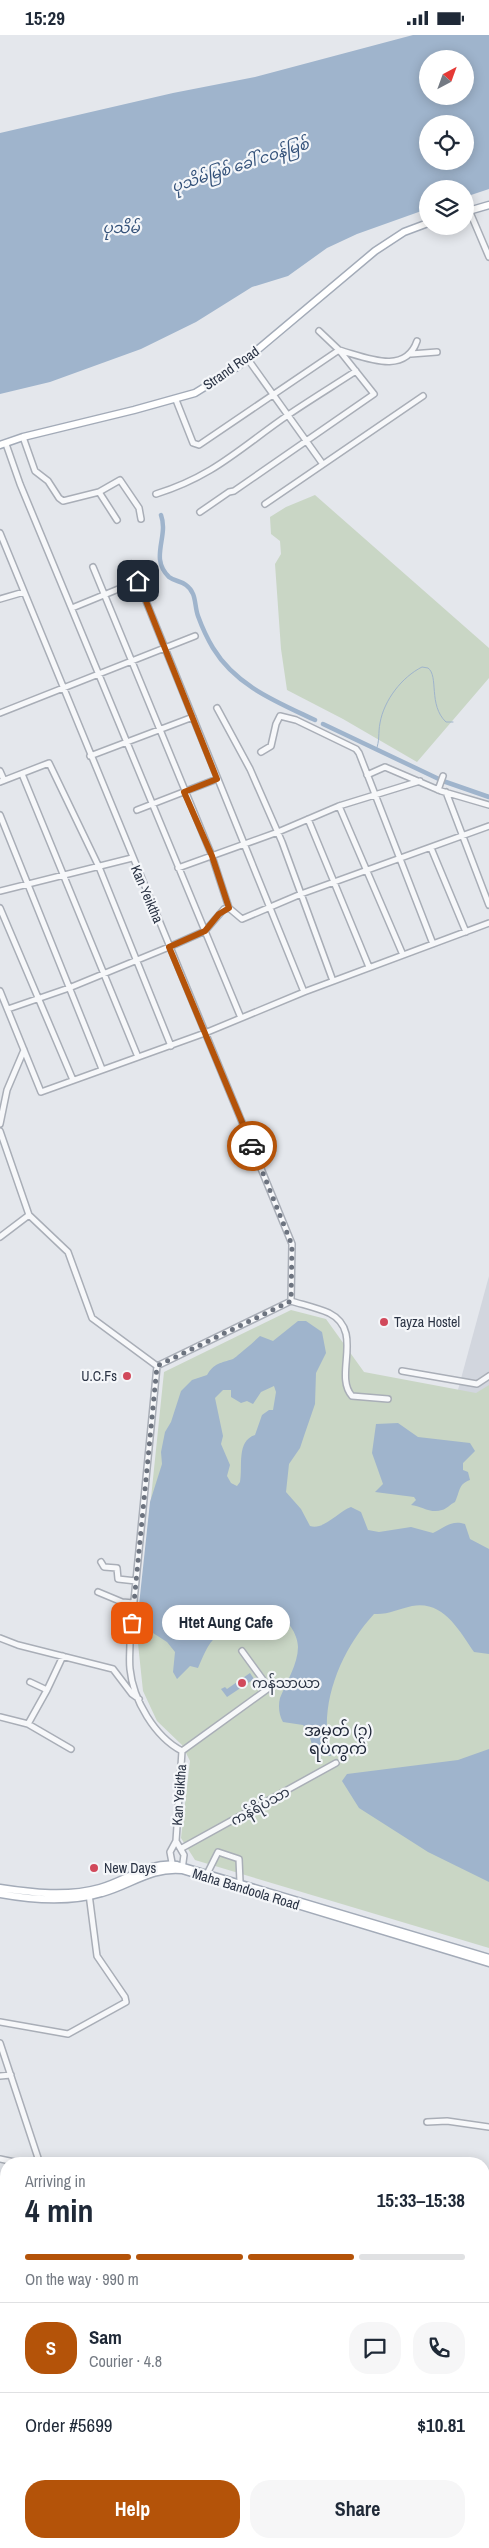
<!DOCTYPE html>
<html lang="en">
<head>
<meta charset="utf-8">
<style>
	:root { --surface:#fff; --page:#f6f6f7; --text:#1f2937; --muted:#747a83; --line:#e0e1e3; --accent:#b45309 }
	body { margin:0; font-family:"Archivo Narrow","Noto Sans Myanmar",sans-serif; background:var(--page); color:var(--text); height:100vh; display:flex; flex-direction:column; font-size:19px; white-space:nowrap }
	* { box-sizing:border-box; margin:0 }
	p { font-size:16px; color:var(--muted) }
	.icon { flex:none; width:28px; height:28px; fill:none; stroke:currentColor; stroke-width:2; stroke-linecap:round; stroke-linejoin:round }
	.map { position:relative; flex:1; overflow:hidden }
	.drawer { position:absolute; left:0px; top:2122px; width:490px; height:391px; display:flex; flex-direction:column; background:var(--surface); border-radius:20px 20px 0 0; box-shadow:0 2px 12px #0003 }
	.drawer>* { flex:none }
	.needle { width:32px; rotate:41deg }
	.tools { position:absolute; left:419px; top:15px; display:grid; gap:10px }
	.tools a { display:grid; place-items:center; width:55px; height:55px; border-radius:50%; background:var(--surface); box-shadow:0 2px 12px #0003; font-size:25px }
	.pin { position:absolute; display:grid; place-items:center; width:42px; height:42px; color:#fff; margin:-21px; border-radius:10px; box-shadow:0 2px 8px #0006 }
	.courier { position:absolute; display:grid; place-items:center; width:50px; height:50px; margin:-25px; border:4px solid #b45309; border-radius:50%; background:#fff; color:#222; box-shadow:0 1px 6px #0007 }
	.bubble { position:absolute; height:35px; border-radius:18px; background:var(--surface); box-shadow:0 2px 12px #0003; font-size:16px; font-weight:800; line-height:35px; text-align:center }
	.headline em { font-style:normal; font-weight:800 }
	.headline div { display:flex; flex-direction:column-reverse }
	.headline { display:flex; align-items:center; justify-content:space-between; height:85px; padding:0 25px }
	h1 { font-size:32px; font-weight:800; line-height:38px }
	.bar { display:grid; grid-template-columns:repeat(4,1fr); gap:8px 5px; align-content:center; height:60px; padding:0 25px }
	.bar i { height:6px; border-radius:4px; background:var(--line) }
	.bar .current { background:var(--accent) }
	.bar p { grid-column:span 4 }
	.line { display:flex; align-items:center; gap:12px; padding:0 25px; border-top:1px solid var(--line) }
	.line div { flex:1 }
	.round { display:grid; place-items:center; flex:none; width:52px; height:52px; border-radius:20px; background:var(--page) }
	.primary-button { display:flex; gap:10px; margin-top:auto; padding:10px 25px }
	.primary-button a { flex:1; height:58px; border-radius:20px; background:var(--accent); color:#fff; font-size:20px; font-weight:800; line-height:58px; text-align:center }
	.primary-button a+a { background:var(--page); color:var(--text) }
	.status { display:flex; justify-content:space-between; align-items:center; height:35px; padding:0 25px; background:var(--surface); direction:ltr }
	.status svg { height:14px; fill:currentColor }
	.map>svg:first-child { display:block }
</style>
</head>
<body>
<div class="status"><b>15:29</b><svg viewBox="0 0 49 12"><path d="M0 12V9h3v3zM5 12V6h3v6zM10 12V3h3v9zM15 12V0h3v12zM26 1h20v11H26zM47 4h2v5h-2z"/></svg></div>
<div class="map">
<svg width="489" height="2513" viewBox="0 0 489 2513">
	<rect width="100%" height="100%" fill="#e4e7ec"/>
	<path fill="#d2d6de" d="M 489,1241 L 489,1374 L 456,1362 Z"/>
	<path fill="#c9d6c5" d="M 315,460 L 489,613 L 489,643 L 417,727 L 343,684 L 287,655 L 281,614 L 275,529 L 281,519 L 280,506 L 271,499 L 270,482 L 286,472 Z
		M 291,1275 L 326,1284 L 364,1337 L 476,1358 L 489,1350 L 489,1913 L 195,1825 L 181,1803 L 190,1726 L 182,1710 L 157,1686 L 143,1656 L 137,1599 L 164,1337 Z"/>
	<path fill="#9fb4cc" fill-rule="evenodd" d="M 413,0 L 489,0 L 489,154 L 465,162 L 465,154 L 428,154 L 427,174 L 357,199 L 327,213 L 288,241 L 252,252 L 196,287 L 141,314 L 50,347 L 0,359 L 0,98 L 173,58 L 255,42 ZM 428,24 L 465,24 L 465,61 L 428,61 ZM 428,89 L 465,89 L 465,126 L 428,126 Z
		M 298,1286 L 306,1286 L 322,1297 L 326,1318 L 316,1338 L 315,1369 L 305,1398 L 300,1413 L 289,1429 L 286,1457 L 301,1474 L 310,1491 C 323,1496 339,1476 351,1472 L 361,1477 L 368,1495 L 379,1497 L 411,1492 L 433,1498 C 445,1492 451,1485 465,1489 L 470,1504 L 489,1514 L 489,1619 L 474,1617 C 459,1595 443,1565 412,1571 C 398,1574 388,1580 374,1579 C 340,1616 317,1672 331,1721 L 315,1720 L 308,1696 L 303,1690 L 283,1687 C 279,1680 278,1671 280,1663 C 286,1648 298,1629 298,1612 C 298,1602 290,1585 278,1582 C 264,1579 228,1591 217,1601 C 207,1609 203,1622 198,1633 L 190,1631 L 177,1644 L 173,1637 L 175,1617 L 167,1607 L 153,1598 L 146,1589 L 139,1570 L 150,1467 L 162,1429 L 161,1417 L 165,1397 L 171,1387 L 181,1356 L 192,1345 L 207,1340 C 214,1328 221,1328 233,1324 C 235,1323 257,1304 260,1301 L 273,1306 ZM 274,1351 L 276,1357 L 273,1375 L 269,1375 L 262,1380 L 255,1400 C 236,1406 243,1432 240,1447 L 237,1451 L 231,1448 L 227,1441 L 230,1430 L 221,1409 L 223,1401 L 215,1363 L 223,1355 L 231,1355 L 231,1362 L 241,1368 L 247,1366 L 253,1369 L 261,1357 Z
		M 398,1388 L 418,1402 L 470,1408 L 475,1416 L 463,1428 L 463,1435 L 468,1437 L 470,1445 C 458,1449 460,1457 455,1467 C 450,1469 447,1474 442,1475 C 431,1479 421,1471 411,1470 L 416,1465 L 414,1462 L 375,1457 L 383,1449 L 372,1418 L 376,1389 Z
		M 250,1638 L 254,1644 L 227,1662 L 221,1654 L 225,1652 L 227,1654 Z
		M 489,1714 L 489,1847 L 428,1817 L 359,1773 L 342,1746 L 347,1739 L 458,1725 Z"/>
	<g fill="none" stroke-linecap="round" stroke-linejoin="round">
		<path stroke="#9fb4cc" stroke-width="1" d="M 376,715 C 380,706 378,698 380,688 C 384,665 402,642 422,632 L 428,633 C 439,641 428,670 446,687 L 453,687"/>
		<path stroke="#9fb4cc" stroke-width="4.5" d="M 161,480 C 169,502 149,523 169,542 C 174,546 181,546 186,550 C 197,558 194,570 198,581 C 202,592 207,603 213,613 C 236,651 277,667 315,685
			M 323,689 L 443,746 L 489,762"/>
		<defs>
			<path id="minor" d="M 469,175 L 489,222
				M 411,319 L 437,317
				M 247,323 L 322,428
				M 176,365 L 193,408 L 199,410 L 339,315 C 365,322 405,341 417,306
				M 23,402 L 35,436 L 48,446 L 59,463 L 63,466 L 99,457 L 120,445 L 139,473 L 141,484
				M 6,409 L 20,449 L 241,983
				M 99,457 L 117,485
				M 156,459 C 214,441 240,413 288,380 C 310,365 333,351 356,336
				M 265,469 L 423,361
				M 200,477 L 229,457 L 234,456 L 374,359 L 339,315 L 319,296
				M 0,498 L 292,1209 L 291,1266 L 157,1331 L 130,1607 C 130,1616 129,1626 130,1634 C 133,1665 155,1702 182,1716 L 176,1806
				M 131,529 L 304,957
				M 93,532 L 212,821 L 229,873 L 242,884 L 301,859 L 489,791
				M 0,564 L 24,557
				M 72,573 L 138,546
				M 217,673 L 250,734 L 282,807 L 333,946
				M 0,678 L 195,601
				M 261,717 L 271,711 L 276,689 L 280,681 L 296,685 L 356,714 L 359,718 L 433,909
				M 90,721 L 193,682
				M 0,736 L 4,745
				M 22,739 L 138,1022
				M 367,740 L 385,732 L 441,756 L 489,770
				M 0,747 L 49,728 L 99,832 L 171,1011
				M 438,755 L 443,741
				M 446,757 L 489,870
				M 339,771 L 420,746
				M 137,775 L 217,744
				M 0,780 L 102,1034
				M 308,784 L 369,932
				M 431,813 L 466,897
				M 178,833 L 278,797 L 339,771 L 403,920
				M 0,856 L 132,823
				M 0,873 L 73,1045
				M 0,956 L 41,1057 L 205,998 L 304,957 L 489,888
				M 8,974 L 69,953 L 169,912 L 205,896 L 224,874 L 229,873
				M 0,1089 L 7,1055 L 24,1015
				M 0,1096 L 29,1180 L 68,1217 L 92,1283 L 157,1331
				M 0,1202 L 29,1180
				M 291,1266 C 304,1270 317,1273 329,1278 C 365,1296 333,1340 352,1361 L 388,1364
				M 402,1336 L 477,1349 L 489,1341
				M 101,1527 L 104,1532 L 117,1533 L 118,1544 L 136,1546
				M 98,1557 L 122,1567 L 134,1568
				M 0,1603 L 18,1610 L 113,1634 L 132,1659 L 139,1664
				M 30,1647 L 47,1655 L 63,1621
				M 0,1682 L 28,1689 L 71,1714
				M 28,1689 L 47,1655
				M 182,1716 L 269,1653 L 242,1616
				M 176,1806 L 184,1820 L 182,1835
				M 182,1813 L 336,1728
				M 173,1833 L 170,1817 L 176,1806
				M 208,1837 L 218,1817 L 239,1824 L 240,1847
				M 0,1987 L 68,1999 L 126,1967 L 125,1962 L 97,1921 L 89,1859
				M 0,2008 L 40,2129
				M 0,2041 L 11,2040
				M 427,2087 L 447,2086 L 489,2092
				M 0,2124 L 24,2129
				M 484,2169 L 489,2168
				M 0,2234 L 6,2233
				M 0,2273 L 6,2271
				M 0,2313 L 6,2312
				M 487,2343 L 489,2342
				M 484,2481 L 489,2479
				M 110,2508 L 111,2513
				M 145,2510 L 152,2508
				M 124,2513 L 125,2508
				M 230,2513 L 233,2508"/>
			<path id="major" d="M 465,177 L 489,170
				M 0,410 L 23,402 L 134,375 L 195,358 L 237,332 L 375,216 L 404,197 L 428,188
				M 0,1853 C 32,1858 68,1862 100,1853 C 126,1846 149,1826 177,1830 L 489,1923
				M 0,1859 C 33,1865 69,1868 102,1858 C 131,1850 151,1832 182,1835 L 489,1928"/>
		</defs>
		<use href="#minor" stroke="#a9aeb7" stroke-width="8"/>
		<use href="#major" stroke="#a3abb8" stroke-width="9"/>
		<use href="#minor" stroke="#f7f8fa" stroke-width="5"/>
		<use href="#major" stroke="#fff" stroke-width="6"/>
		<defs>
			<path id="rail" d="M 484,2161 L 489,2160
				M 0,2209 L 6,2208"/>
		</defs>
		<use href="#rail" stroke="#7d8696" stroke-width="3"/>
		<use href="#rail" stroke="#f4f6f9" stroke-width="1" stroke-dasharray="4" stroke-linecap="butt"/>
	</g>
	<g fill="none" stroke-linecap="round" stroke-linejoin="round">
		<path stroke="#6c737f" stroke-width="5" stroke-dasharray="0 9" d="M 132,1588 L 157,1331 L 291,1266 L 292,1210 L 252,1111"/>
		<path stroke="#b45309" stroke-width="6" d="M 138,546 L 217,744 L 184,757 L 212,821 L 229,873 L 219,879 L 205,896 L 169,912 L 252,1111"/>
	</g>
	<g fill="#d1495b" stroke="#f4f6f9" stroke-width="2">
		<circle cx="384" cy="1287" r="5"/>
		<circle cx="127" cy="1341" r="5"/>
		<circle cx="242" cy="1648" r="5"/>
		<circle cx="94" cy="1833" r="5"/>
	</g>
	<g text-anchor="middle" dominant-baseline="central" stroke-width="4.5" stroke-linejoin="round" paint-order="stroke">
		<g font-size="14" fill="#2b3445" stroke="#f4f6f9">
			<text transform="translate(231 333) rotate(-35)">Strand Road</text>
			<text transform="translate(147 859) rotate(67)">Kan Yeiktha</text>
			<text transform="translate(179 1760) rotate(-86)">Kan Yeiktha</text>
			<text transform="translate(260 1771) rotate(-29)">ကန်ရိပ်သာ</text>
			<text transform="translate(246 1854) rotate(17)">Maha Bandoola Road</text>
		</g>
		<g font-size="14" fill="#2b3445" stroke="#f4f6f9" text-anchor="start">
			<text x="394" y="1287">Tayza Hostel</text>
			<text x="117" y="1341" text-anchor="end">U.C.Fs</text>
			<text x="252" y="1648">ကန်သာယာ</text>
			<text x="104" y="1833">New Days</text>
		</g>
		<g font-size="15" font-style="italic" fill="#34527a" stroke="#f4f6f9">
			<text transform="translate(240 130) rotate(-18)">ပုသိမ်မြစ် ခေါ် ငဝန်မြစ်</text>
			<text x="121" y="192">ပုသိမ်</text>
		</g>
		<g font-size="16" fill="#1d2536" stroke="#f4f6f9">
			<text x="338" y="1695">အမှတ် (၃)<tspan x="338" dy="18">ရပ်ကွက်</tspan></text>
		</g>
	</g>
</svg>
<div class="tools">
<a><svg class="needle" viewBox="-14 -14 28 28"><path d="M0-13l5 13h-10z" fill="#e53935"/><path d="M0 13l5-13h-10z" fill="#747a83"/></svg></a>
<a><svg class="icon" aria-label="locate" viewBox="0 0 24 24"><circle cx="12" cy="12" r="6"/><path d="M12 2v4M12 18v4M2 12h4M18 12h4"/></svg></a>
<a><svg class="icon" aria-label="layers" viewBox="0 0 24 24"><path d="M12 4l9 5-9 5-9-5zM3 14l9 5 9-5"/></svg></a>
</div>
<div class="pin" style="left:132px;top:1588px;background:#ea580c"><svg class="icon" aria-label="bag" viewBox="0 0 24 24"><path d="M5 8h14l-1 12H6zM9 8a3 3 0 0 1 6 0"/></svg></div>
<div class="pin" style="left:138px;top:546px;background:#1f2937"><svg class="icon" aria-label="home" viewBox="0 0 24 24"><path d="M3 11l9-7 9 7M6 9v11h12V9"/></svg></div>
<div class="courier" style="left:252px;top:1111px"><svg class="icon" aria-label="car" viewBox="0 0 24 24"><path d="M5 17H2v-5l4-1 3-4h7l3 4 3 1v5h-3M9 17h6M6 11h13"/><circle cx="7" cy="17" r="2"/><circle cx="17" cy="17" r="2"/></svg></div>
<div class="bubble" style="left:162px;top:1570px;width:128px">Htet Aung Cafe</div>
<section class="drawer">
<div class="headline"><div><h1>4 min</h1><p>Arriving in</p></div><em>15:33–15:38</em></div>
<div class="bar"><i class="current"></i><i class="current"></i><i class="current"></i><i></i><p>On the way · 990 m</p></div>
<div class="line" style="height:90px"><b class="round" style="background:var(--accent);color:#fff">S</b><div><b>Sam</b><p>Courier · 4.8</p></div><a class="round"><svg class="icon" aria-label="chat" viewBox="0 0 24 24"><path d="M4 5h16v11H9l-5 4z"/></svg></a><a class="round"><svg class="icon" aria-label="phone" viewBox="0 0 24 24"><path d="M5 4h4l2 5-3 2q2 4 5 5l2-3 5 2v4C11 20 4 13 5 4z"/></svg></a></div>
<div class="line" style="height:65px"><div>Order #5699</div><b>$10.81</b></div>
<div class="primary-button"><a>Help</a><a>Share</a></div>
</section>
</div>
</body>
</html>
